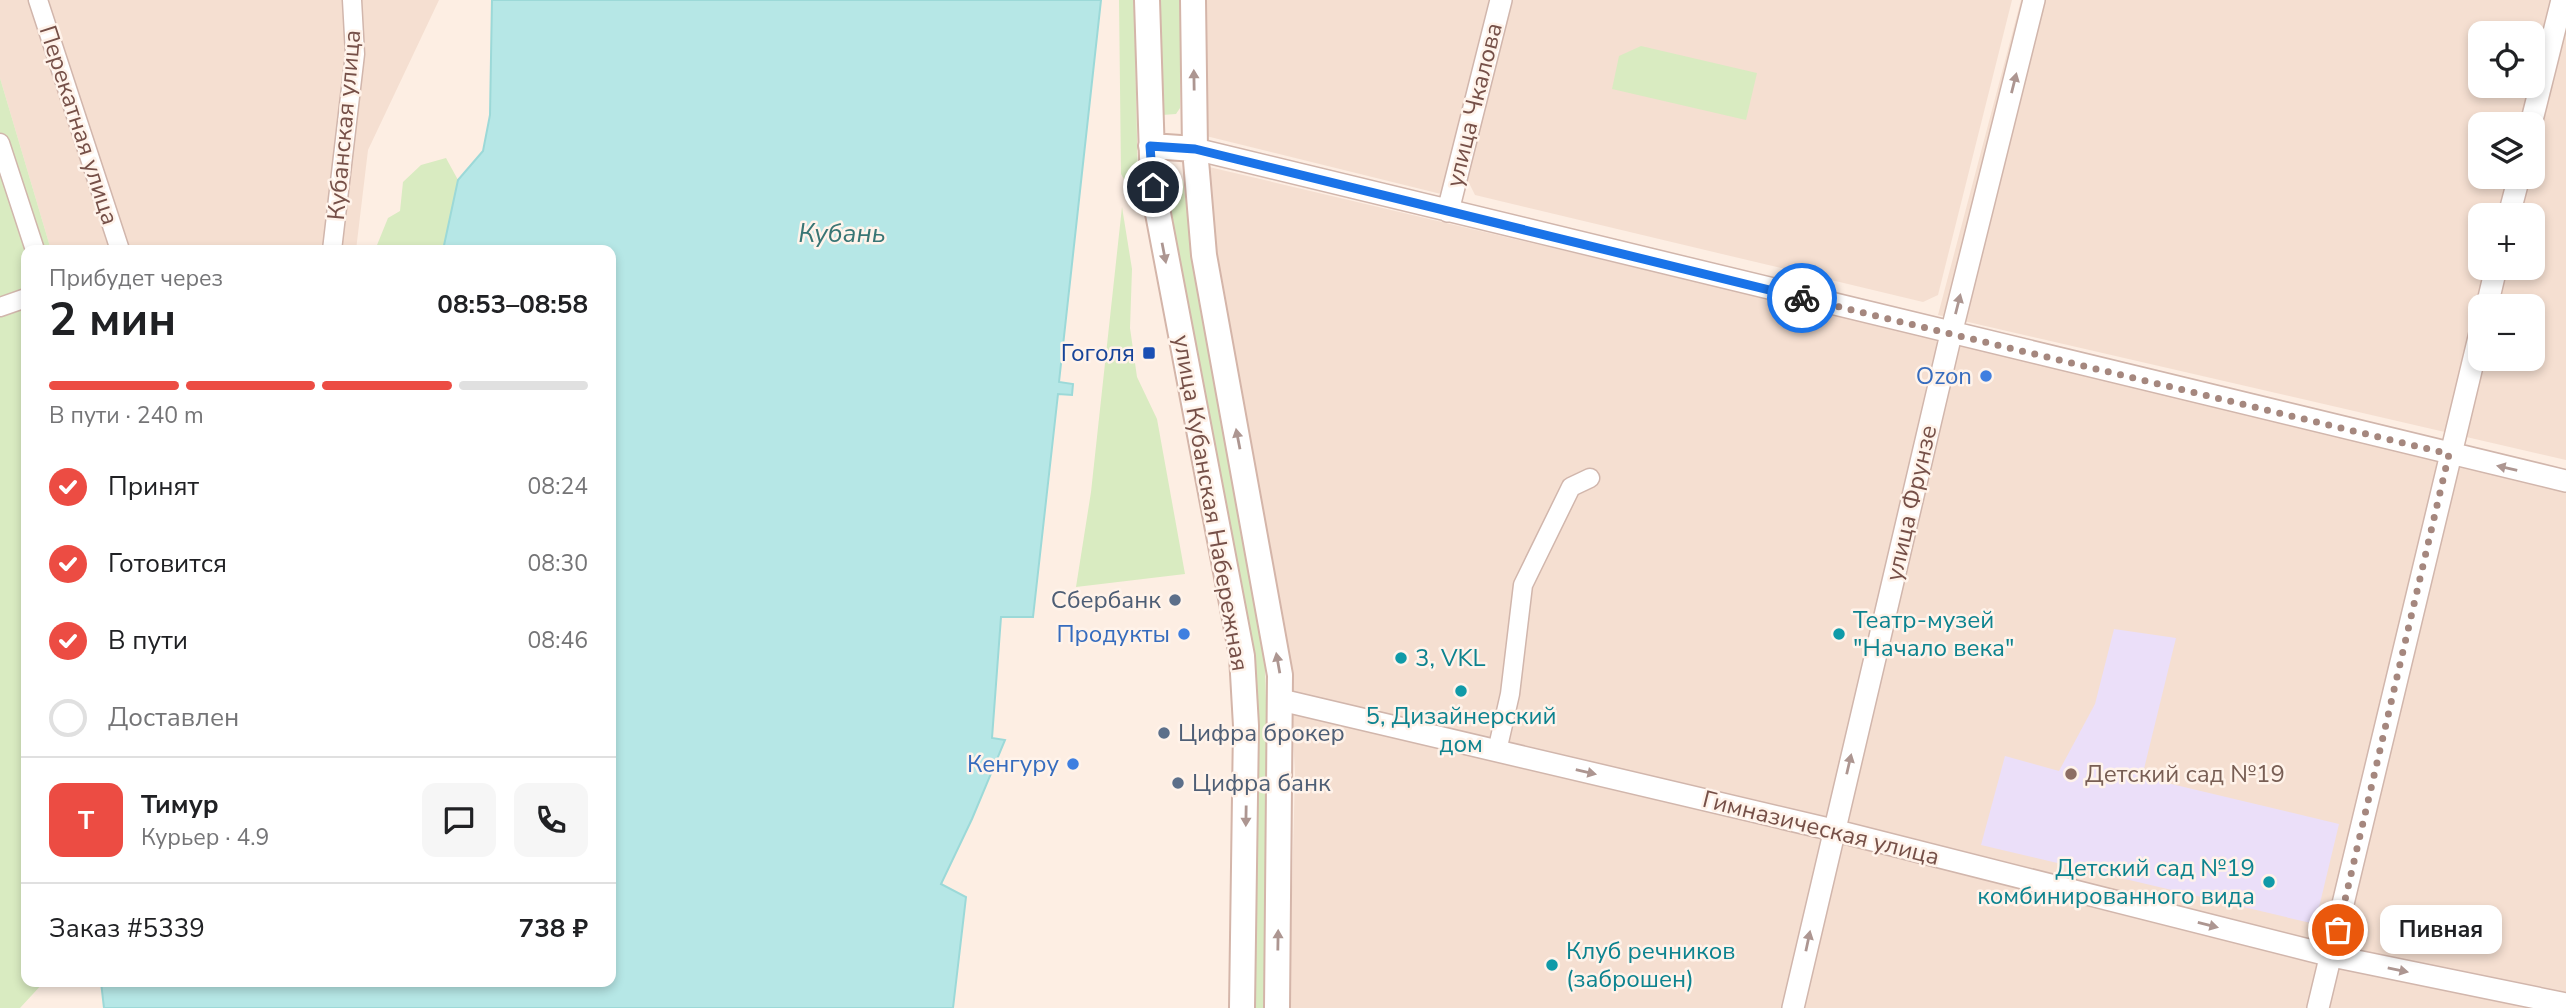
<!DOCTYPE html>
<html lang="ru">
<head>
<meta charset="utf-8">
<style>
	:root { --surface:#fff; --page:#f6f6f6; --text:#202124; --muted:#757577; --line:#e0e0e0; --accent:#ec4c43 }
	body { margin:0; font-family:"Nunito Sans",sans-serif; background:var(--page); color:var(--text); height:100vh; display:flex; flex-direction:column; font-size:26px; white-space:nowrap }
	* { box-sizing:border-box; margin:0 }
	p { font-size:23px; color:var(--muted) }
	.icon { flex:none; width:38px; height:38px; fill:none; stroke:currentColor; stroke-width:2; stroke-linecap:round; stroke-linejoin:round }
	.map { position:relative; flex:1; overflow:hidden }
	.drawer { position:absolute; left:21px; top:245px; width:595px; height:742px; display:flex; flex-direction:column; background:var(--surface); border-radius:14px; box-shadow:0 4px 10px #0003 }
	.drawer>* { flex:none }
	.fabs { position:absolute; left:2468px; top:21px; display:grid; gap:14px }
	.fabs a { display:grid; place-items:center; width:77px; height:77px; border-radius:14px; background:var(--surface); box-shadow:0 4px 10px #0003; font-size:35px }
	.pin { position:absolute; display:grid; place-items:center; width:60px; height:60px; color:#fff; margin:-30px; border:4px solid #fff; border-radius:50%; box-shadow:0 2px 7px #0007 }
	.courier { position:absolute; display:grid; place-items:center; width:70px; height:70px; margin:-35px; border:5px solid #1a73e8; border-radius:50%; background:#fff; color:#222; box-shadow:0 2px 9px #0007 }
	.bubble { position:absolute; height:49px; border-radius:14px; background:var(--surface); box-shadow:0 4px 10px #0003; font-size:23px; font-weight:700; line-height:49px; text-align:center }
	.summary em { font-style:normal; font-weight:700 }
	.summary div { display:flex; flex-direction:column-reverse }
	.summary { display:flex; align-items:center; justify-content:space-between; height:119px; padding:0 28px }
	h1 { font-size:46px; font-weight:700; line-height:52px }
	.bar { display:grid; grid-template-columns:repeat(4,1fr); gap:10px 7px; align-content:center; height:84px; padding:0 28px }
	.bar i { height:9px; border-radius:5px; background:var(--line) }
	.bar .on { background:var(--accent) }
	.bar p { grid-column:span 4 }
	.line { display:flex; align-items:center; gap:18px; padding:0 28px; border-top:2px solid var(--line) }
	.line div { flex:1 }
	.round { display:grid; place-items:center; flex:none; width:74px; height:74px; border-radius:14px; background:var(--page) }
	ol { padding:0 28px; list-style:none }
	li { display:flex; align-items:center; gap:21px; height:77px }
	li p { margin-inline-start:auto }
	li .icon { padding:7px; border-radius:50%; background:var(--accent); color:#fff; stroke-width:4 }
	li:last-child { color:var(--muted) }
	li i { width:38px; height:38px; border:4px solid var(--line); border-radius:50% }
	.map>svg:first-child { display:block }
</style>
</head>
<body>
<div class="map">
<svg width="2566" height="1008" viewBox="0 0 2566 1008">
	<rect width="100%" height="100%" fill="#fdeee3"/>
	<path fill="#f5dfd1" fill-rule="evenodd" d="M 0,0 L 439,0 L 368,150 L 356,250 L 51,250 L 0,78 Z
		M 1203,0 L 1489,0 L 1441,194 L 1206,136 Z
		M 1506,0 L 2012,0 L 1938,295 L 1923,302 L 1475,195 L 1467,179 Z
		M 2021,0 L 2566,0 L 2566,460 L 1938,315 ZM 2480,33 L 2532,33 L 2532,86 L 2480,86 ZM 2480,124 L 2532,124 L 2532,177 L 2480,177 ZM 2480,215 L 2532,215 L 2532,268 L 2480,268 ZM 2480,306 L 2532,306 L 2532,359 L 2480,359 Z
		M 1209,167 L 2566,487 L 2566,1008 L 1289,1008 L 1295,774 L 1290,678 L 1221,293 Z"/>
	<path fill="#ebdff9" d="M 2114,629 L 2176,638 L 2142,777 L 2339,824 L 2315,924 L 1981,845 L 2005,756 L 2059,771 L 2095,704 Z"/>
	<path fill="#d9ebc1" d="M 1119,0 L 1134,0 L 1138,183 L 1128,186 L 1121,174 Z
		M 1155,0 L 1181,0 L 1180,108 L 1176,114 L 1162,115 Z
		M 1641,46 L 1757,73 L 1746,120 L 1612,89 L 1619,56 Z
		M 0,78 L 51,250 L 26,250 L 26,982 L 44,982 L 20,1008 L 0,1008 Z
		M 446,158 L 458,180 L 443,250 L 375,250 L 388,218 L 400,211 L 403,182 L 421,165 Z
		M 1169,175 L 1178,175 L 1183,181 L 1194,262 L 1253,579 L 1265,666 L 1268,768 L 1266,1008 L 1256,1008 L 1253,990 L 1255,714 L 1164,197 L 1164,179 Z
		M 1122,207 L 1132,269 L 1130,328 L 1137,377 L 1157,419 L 1185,574 L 1076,587 L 1091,492 Z"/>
	<path fill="#b6e7e6" stroke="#9cd9d8" stroke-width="2" d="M 492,0 L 1101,0 L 1059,382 L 1073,384 L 1072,395 L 1058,394 L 1033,617 L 1001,617 L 992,738 L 1005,740 L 972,819 L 941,884 L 966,897 L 953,1008 L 104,1008 L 101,982 L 611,982 L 611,250 L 443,250 L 458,180 L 483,151 L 490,115 Z"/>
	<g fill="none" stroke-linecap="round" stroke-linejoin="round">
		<defs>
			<path id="minor" d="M 38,0 L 120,250
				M 0,143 L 35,250
				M 332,250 L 355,54 L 352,0
				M 0,307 L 26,298
				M 1497,751 L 1510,694 L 1523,585 L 1571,487 L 1590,478"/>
			<path id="tertiary" d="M 2531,124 L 2562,0
				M 1195,149 L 2566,481
				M 1448,211 L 1501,0
				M 2509,215 L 2519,177
				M 2487,306 L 2496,268
				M 1281,700 L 1833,830 L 2332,956 L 2566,1004
				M 1793,1008 L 1951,334 L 2034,0
				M 2318,1008 L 2480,333"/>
			<path id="secondary" d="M 1147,0 L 1153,187 L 1242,656 L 1246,726 L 1242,1008
				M 1193,0 L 1195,149 L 1204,255 L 1280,675 L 1277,1008
				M 1151,146 L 1195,149"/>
		</defs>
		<use href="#minor" stroke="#d1b6ac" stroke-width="21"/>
		<use href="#tertiary" stroke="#d1b6ac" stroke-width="24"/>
		<use href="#secondary" stroke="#d4b5a9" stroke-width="28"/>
		<use href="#minor" stroke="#fff" stroke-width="18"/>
		<use href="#tertiary" stroke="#fff" stroke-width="21"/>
		<use href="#secondary" stroke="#fff" stroke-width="24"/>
	</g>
	<defs><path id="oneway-solid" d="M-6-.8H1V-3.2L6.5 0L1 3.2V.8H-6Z" transform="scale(1.75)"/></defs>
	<g fill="#ad9691">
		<use href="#oneway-solid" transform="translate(1194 80) rotate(-91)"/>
		<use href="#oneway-solid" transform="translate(2014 83) rotate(-76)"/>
		<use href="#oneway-solid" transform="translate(1164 253) rotate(79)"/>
		<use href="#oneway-solid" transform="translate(1958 304) rotate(-76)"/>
		<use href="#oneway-solid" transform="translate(1238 439) rotate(-101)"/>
		<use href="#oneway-solid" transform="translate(2507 468) rotate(-167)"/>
		<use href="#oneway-solid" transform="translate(1278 663) rotate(-100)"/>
		<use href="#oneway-solid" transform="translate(1849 764) rotate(-77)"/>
		<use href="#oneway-solid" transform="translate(1586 772) rotate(13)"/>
		<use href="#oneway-solid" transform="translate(1246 816) rotate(91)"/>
		<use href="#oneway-solid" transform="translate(2208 925) rotate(14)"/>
		<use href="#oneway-solid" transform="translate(1278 940) rotate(-89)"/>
		<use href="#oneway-solid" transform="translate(1808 941) rotate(-78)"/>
		<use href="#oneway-solid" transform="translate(2398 970) rotate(12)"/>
	</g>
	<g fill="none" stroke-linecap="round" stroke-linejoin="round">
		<path stroke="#a5877e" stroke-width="7" stroke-dasharray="0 12.6" d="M 1802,298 L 2449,454 L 2338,930"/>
		<path stroke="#1a73e8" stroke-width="9" d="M 1153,187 L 1150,146 L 1195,149 L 1802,298"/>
	</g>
	<rect fill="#1a4fb4" stroke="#fff3ea" stroke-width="2.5" x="1142" y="346" width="14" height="14" rx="3.5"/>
	<g fill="#3f7fe0" stroke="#fff3ea" stroke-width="2.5">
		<circle cx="1986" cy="376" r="7"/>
		<circle cx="1184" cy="634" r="7"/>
		<circle cx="1073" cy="764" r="7"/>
	</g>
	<g fill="#5c6f8a" stroke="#fff3ea" stroke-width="2.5">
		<circle cx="1175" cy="600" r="7"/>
		<circle cx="1164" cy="733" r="7"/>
		<circle cx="1178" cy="783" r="7"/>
	</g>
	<g fill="#0f9aa8" stroke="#fff3ea" stroke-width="2.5">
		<circle cx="1839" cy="634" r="7"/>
		<circle cx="1401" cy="658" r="7"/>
		<circle cx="1461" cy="691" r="7"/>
		<circle cx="2269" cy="882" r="7"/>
		<circle cx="1552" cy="965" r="7"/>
	</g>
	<circle fill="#8d6e63" stroke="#fff3ea" stroke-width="2.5" cx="2071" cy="774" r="7"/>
	<g text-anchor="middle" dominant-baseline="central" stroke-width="5" stroke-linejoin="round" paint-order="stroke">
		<g font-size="24" fill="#765048" stroke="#fff3ea">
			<text transform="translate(1474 105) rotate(-76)">улица Чкалова</text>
			<text transform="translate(79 125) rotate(72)">Перекатная улица</text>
			<text transform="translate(344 125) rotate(-85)">Кубанская улица</text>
			<text transform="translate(1211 503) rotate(80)">улица Кубанская Набережная</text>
			<text transform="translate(1911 503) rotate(-77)">улица Фрунзе</text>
			<text transform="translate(1821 828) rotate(14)">Гимназическая улица</text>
		</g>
		<g font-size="24" fill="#164399" stroke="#fff3ea" text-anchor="end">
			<text x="1135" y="353">Гоголя</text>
		</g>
		<g font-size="24" fill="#366cbe" stroke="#fff3ea" text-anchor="end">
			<text x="1972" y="376">Ozon</text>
			<text x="1170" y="634">Продукты</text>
			<text x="1059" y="764">Кенгуру</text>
		</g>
		<g font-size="24" fill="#4e5e75" stroke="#fff3ea" text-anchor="start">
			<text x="1161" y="600" text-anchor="end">Сбербанк</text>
			<text x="1178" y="733">Цифра брокер</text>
			<text x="1192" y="783">Цифра банк</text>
		</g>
		<g font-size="24" fill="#0d838f" stroke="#fff3ea" text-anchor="start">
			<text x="1853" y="620">Театр-музей<tspan x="1853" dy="28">"Начало века"</tspan></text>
			<text x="1415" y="658">3, VKL</text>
			<text x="1461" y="716" text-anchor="middle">5, Дизайнерский<tspan x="1461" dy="28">дом</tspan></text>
			<text x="2255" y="868" text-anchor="end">Детский сад №19<tspan x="2255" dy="28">комбинированного вида</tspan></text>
			<text x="1566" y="951">Клуб речников<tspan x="1566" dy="28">(заброшен)</tspan></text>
		</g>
		<g font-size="24" fill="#785e54" stroke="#fff3ea" text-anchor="start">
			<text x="2085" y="774">Детский сад №19</text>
		</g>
		<g font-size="26" font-style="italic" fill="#387574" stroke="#fff3ea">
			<text x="842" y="233">Кубань</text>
		</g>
	</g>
</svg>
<div class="fabs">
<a><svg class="icon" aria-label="locate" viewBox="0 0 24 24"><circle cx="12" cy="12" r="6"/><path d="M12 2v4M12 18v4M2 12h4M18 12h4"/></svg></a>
<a><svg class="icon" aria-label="layers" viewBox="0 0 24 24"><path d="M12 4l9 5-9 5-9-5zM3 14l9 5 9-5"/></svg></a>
<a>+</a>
<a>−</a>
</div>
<div class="pin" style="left:2338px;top:930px;background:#ea580c"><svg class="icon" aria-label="bag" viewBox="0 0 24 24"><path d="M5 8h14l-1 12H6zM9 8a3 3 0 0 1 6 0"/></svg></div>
<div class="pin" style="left:1153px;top:187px;background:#1f2937"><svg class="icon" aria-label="home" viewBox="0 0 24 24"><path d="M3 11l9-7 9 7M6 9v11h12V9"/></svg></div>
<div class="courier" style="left:1802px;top:298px"><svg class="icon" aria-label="bike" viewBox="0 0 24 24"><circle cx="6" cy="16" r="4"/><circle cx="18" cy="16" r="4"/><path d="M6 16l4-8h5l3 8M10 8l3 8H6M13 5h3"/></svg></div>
<div class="bubble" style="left:2380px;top:905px;width:122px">Пивная</div>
<section class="drawer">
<div class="summary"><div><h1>2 мин</h1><p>Прибудет через</p></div><em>08:53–08:58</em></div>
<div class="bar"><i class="on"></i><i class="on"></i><i class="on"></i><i></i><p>В пути · 240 m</p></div>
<ol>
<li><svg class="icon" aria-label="check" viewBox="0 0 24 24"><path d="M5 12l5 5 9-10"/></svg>Принят<p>08:24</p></li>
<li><svg class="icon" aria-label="check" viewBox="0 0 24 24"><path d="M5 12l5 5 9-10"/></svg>Готовится<p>08:30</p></li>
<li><svg class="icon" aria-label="check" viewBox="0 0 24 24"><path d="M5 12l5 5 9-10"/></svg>В пути<p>08:46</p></li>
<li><i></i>Доставлен</li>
</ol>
<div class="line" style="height:126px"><b class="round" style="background:var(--accent);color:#fff">Т</b><div><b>Тимур</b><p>Курьер · 4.9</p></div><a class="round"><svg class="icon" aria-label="chat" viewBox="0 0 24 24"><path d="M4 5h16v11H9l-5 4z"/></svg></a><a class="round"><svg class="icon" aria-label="phone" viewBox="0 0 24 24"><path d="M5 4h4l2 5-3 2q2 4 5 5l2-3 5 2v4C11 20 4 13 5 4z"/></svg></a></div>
<div class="line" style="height:91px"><div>Заказ #5339</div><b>738 ₽</b></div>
</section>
</div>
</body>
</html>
